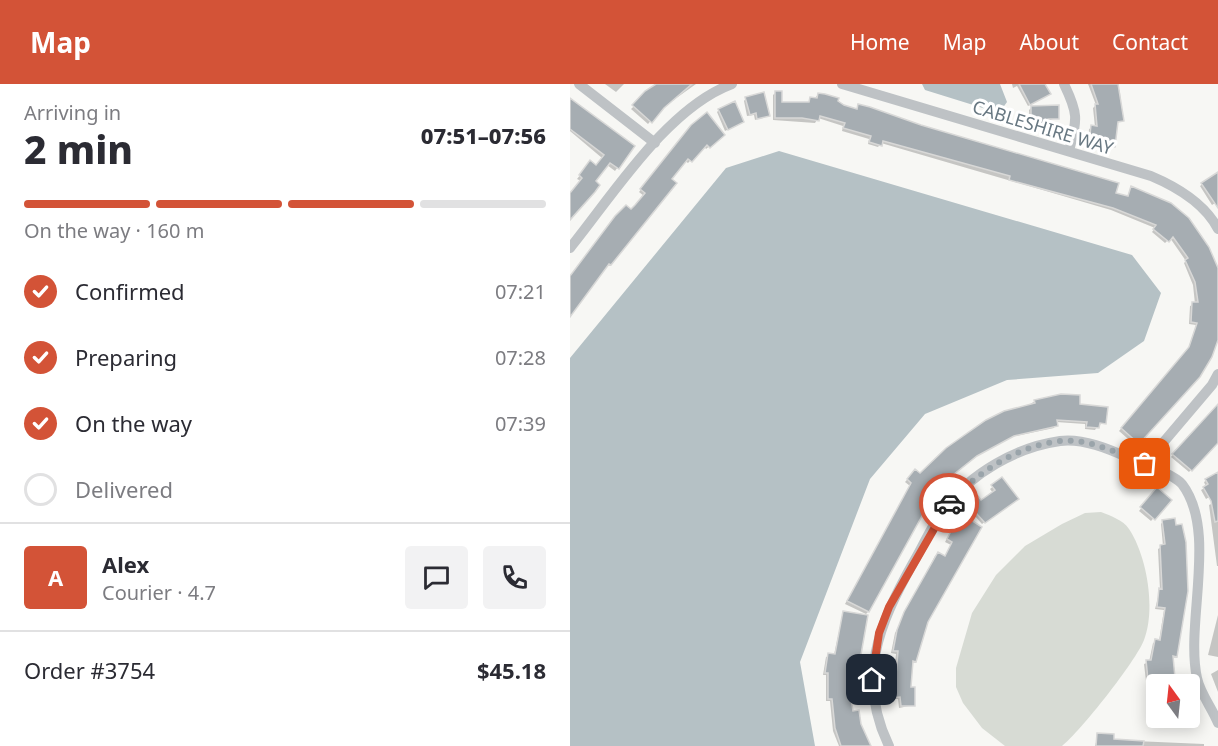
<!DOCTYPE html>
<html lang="en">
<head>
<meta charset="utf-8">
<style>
	:root { --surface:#fff; --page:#f2f2f3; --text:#2b2b33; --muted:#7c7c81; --line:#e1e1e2; --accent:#d35337 }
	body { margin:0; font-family:"Noto Sans",sans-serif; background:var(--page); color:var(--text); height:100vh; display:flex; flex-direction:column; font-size:22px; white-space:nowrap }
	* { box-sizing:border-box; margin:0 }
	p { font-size:20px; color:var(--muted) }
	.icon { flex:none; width:33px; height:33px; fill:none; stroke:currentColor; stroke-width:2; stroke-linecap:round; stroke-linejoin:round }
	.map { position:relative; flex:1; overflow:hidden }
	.panel { display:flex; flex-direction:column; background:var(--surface); width:570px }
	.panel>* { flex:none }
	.needle { width:39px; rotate:345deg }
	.buttons { position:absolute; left:576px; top:590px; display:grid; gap:12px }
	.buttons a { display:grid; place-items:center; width:54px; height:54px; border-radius:6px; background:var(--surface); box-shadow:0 3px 15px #0003; font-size:30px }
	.pin { position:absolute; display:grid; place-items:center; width:51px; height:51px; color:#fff; margin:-26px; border-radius:12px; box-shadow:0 3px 9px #0006 }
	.courier { position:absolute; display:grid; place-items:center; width:60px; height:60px; margin:-30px; border:4px solid #d35337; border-radius:50%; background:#fff; color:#222; box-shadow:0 2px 8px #0007 }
	.overview em { font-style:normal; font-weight:800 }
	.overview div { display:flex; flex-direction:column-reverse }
	.overview { display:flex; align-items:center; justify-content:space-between; height:102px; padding:0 24px }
	h1 { font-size:39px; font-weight:800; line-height:45px }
	.bar { display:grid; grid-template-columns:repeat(4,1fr); gap:9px 6px; align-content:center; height:72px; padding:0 24px }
	.bar i { height:8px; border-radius:4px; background:var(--line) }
	.bar .selected { background:var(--accent) }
	.bar p { grid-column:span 4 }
	.line { display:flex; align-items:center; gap:15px; padding:0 24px; border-top:2px solid var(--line) }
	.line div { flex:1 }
	.round { display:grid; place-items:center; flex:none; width:63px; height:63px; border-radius:6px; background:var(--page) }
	ol { padding:0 24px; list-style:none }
	li { display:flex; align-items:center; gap:18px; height:66px }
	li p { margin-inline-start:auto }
	li .icon { padding:6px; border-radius:50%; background:var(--accent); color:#fff; stroke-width:4 }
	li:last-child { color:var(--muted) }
	li i { width:33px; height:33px; border:3px solid var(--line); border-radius:50% }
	header { display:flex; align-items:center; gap:36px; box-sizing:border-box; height:84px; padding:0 30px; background:var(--accent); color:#fff }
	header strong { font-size:28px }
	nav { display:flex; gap:33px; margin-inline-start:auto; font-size:21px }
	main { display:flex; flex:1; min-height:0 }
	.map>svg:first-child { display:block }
</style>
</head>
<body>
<header>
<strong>Map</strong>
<nav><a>Home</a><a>Map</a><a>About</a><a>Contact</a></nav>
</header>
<main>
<section class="panel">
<div class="overview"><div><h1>2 min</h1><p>Arriving in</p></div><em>07:51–07:56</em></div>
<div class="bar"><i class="selected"></i><i class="selected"></i><i class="selected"></i><i></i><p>On the way · 160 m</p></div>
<ol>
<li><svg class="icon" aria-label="check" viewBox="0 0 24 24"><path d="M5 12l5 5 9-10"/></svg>Confirmed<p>07:21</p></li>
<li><svg class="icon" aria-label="check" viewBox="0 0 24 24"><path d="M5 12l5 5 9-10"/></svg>Preparing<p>07:28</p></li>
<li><svg class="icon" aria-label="check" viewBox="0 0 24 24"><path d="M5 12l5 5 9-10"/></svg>On the way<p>07:39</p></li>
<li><i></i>Delivered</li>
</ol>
<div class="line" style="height:108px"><b class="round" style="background:var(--accent);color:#fff">A</b><div><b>Alex</b><p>Courier · 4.7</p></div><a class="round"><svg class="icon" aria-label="chat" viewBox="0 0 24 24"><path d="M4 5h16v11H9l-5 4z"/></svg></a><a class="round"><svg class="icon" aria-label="phone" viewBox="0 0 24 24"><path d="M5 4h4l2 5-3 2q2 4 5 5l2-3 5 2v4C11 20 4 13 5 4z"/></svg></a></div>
<div class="line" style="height:78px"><div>Order #3754</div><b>$45.18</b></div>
</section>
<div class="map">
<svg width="648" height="662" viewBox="0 0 648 662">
	<rect width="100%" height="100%" fill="#f7f7f4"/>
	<path fill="#d7dbd4" d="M 531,428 C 541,432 553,436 559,445 C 577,472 586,525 574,556 C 566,577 510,648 492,662 L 435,662 L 412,644 L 393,619 L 386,603 L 386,584 L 402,529 L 426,491 L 455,462 L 492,440 L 515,429 Z"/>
	<path fill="#b5c1c5" d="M 352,0 L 430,0 L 437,18 L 429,29 L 355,6 Z
		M 209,67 L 562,171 L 591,209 L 574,257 L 528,289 L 437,296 L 355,330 L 300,395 L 230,578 L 245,662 L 0,662 L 0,274 L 156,84 Z"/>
	<path fill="#0003" d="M 35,0 L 54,0 L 46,8 Z
		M 88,0 L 126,0 L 91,25 L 78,40 L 61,25 Z
		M 442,0 L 475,0 L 479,10 L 458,22 L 447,2 L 443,4 Z
		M 518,0 L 547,0 L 550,8 L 552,37 L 546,39 L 542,65 L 518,62 L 519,45 L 525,43 L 523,24 L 526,21 Z
		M 206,8 L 210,19 L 238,20 L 248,11 L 286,26 L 289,22 L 557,113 L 561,103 L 648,188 L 648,252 L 629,293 L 565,361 L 549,347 L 617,268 L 626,241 L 619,240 L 620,222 L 625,220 L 623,201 L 614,179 L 616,177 L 600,154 L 595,159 L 582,148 L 585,144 L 541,126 L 311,59 L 308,63 L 298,60 L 299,55 L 272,47 L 273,42 L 248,34 L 245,39 L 203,36 L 203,11 Z
		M 176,14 L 198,31 L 185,36 L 184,31 L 177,32 L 174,17 Z
		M 0,15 L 63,62 L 45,87 L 37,81 L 0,134 L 0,110 L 11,97 L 7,95 L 18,81 L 26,83 L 32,74 L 0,47 Z
		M 462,23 L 487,34 L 476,37 L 474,44 L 460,44 L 459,26 Z
		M 149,26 L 173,38 L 155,47 L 147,28 Z
		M 119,46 L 153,51 L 136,65 L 134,62 L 118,79 L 115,77 L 0,231 L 0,193 L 74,112 L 69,108 Z
		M 648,88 L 648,117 L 642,121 L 630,102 Z
		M 465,317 L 508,322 L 535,339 L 528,341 L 525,346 L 515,345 L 515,340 L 486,338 L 484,344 L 441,353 L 403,374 L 366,403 L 298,528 L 296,530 L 275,520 L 340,402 L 335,398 L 345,387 L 350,391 Z
		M 648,322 L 648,355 L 619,388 L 601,373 Z
		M 648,389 L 648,408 L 636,415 L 631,406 L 636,403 L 634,398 Z
		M 432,395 L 445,417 L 412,440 L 397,423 L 408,414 L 411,418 L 423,409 L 420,405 Z
		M 587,405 L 600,416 L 581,437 L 569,427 Z
		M 648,417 L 648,482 L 647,482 L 639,421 Z
		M 390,431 L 410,443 L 357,538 L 343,579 L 340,604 L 344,621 L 329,624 L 328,615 L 318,615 L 319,595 L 324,593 L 326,570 L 321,569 L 325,549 L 365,472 L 368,470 L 374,473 L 381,461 L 375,458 Z
		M 593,437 L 606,572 L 602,574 L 603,599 L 608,600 L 586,600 L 586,614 L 579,597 L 576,597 L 574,580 L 579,578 L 583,559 L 589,557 L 594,526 L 585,525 L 590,506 L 588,465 L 593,462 L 591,440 Z
		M 273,529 L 286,593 L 286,614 L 280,616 L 282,629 L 299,662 L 269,662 L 263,647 L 260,617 L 256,617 L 256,591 L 253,591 L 256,573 L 264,571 Z
		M 648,531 L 648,573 L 638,571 Z
		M 648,586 L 648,608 L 641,590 Z
		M 620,624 L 623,632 L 600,644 L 595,633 L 620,633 Z
		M 528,651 L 542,656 L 634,660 L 634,662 L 525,662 Z"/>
	<path fill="#a6adb2" stroke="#d8d8d7" stroke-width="1.5" d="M 86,0 L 122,0 L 94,24 L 82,39 L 62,21 L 75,7 Z
		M 449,0 L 475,0 L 481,10 L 460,21 Z
		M 521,0 L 548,0 L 554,37 L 548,38 L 545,63 L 519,60 L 521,41 L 527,42 L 525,20 L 528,20 Z
		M 205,7 L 212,7 L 212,18 L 239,18 L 240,13 L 247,14 L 248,9 L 255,10 L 269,14 L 268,17 L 274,21 L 287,25 L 288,20 L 300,23 L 351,41 L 549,99 L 546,109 L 558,112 L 561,102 L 601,119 L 619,134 L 639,163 L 648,184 L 648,256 L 642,273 L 630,293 L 569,360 L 551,344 L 619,263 L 627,239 L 621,238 L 622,218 L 628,218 L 625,198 L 615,176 L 618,174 L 603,153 L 599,158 L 583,145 L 586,141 L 543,124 L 439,96 L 440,92 L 313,57 L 312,62 L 299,58 L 301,52 L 273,44 L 275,39 L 250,32 L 249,37 L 232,34 L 205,34 Z
		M 194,8 L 200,32 L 187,35 L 186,29 L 180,31 L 175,13 Z
		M 0,14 L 65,62 L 49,85 L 40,79 L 26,97 L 30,101 L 25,108 L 0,136 L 0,109 L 12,94 L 9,91 L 20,76 L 26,81 L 34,71 L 0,45 Z
		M 165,17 L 174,38 L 158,46 L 148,25 Z
		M 489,21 L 489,35 L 478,35 L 478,42 L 461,42 L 461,22 Z
		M 137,28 L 155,51 L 140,64 L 137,61 L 122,78 L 118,75 L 102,95 L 107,99 L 41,181 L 39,180 L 0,233 L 0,192 L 45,132 L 56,121 L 61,125 L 65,121 L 75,109 L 70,105 L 121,41 Z
		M 648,88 L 648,124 L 631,99 Z
		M 491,310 L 510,311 L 510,320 L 538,323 L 536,340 L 530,339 L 529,344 L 516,343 L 517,338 L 487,336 L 488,342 L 444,352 L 407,372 L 368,403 L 299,528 L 277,517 L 341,399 L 337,395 L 345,385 L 350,389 L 376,364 L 416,336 L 434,327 L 465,319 L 464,316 Z
		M 648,320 L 648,359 L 622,387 L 602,370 Z
		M 648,388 L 648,437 L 645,438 L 641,417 L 633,403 L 638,400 L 635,395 Z
		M 432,393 L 449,415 L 415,439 L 398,420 L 408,412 L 411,416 L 425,406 L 421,401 Z
		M 587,403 L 602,416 L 585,436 L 570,423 Z
		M 390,429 L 412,443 L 358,538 L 346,578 L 343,577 L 341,603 L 345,603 L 345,622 L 331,622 L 330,613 L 319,614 L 320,591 L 326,591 L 328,567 L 323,567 L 327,546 L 334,528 L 368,468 L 375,472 L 382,458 L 377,455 Z
		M 605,434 L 606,441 L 612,440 L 616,458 L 618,507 L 607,573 L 603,572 L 605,594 L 578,596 L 576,576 L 581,576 L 585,555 L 590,556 L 595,524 L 587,523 L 589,504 L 592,505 L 590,461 L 595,460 L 592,436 Z
		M 273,527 L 298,531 L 287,593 L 288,614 L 281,614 L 283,627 L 289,626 L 291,640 L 301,662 L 271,662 L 265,644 L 262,615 L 258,615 L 258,589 L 255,589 L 258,569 L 265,570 Z
		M 527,649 L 544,650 L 544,655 L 574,657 L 573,662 L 526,662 Z"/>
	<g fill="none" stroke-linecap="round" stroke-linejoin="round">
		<path stroke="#bec2c5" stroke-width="10" d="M 9,0 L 85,59
			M 272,0 L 581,92 C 607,103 635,120 648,145
			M 494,0 C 509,31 507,35 499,67
			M 0,164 C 43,111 97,24 162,0
			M 575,380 L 642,301 L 648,290
			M 319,662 C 286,594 309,540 343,479 C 354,461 362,440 375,424 C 401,389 447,363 490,357 C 513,354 539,365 559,374 C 573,379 603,390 612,400 C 648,447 615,539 627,594 C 630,609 642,624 648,639"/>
	</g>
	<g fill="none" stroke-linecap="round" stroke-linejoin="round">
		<path stroke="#9aa4aa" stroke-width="6" stroke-dasharray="0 10.8" d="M 379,419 C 408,388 447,362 490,357 C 519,354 549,370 575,380"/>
		<path stroke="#d35337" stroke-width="8" d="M 302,596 L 309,549 L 319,523 L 379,419"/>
	</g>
	<g text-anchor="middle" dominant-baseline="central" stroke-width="6" stroke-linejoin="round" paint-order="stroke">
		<g font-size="18" fill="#687882" stroke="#fff">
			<text transform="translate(473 43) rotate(17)">CABLESHIRE WAY</text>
		</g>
	</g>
</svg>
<div class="buttons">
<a><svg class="needle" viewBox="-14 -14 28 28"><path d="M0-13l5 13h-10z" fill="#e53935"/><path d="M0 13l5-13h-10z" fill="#7c7c81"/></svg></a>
</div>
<div class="pin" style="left:575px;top:380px;background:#ea580c"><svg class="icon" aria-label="bag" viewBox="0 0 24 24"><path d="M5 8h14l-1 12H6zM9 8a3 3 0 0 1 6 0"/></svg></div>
<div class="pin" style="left:302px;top:596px;background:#1f2937"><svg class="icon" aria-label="home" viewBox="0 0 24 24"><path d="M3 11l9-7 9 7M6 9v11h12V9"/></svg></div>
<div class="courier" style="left:379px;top:419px"><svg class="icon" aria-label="car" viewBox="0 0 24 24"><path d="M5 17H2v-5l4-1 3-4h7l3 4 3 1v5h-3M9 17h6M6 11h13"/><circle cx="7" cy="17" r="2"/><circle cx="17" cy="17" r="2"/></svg></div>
</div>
</main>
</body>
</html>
